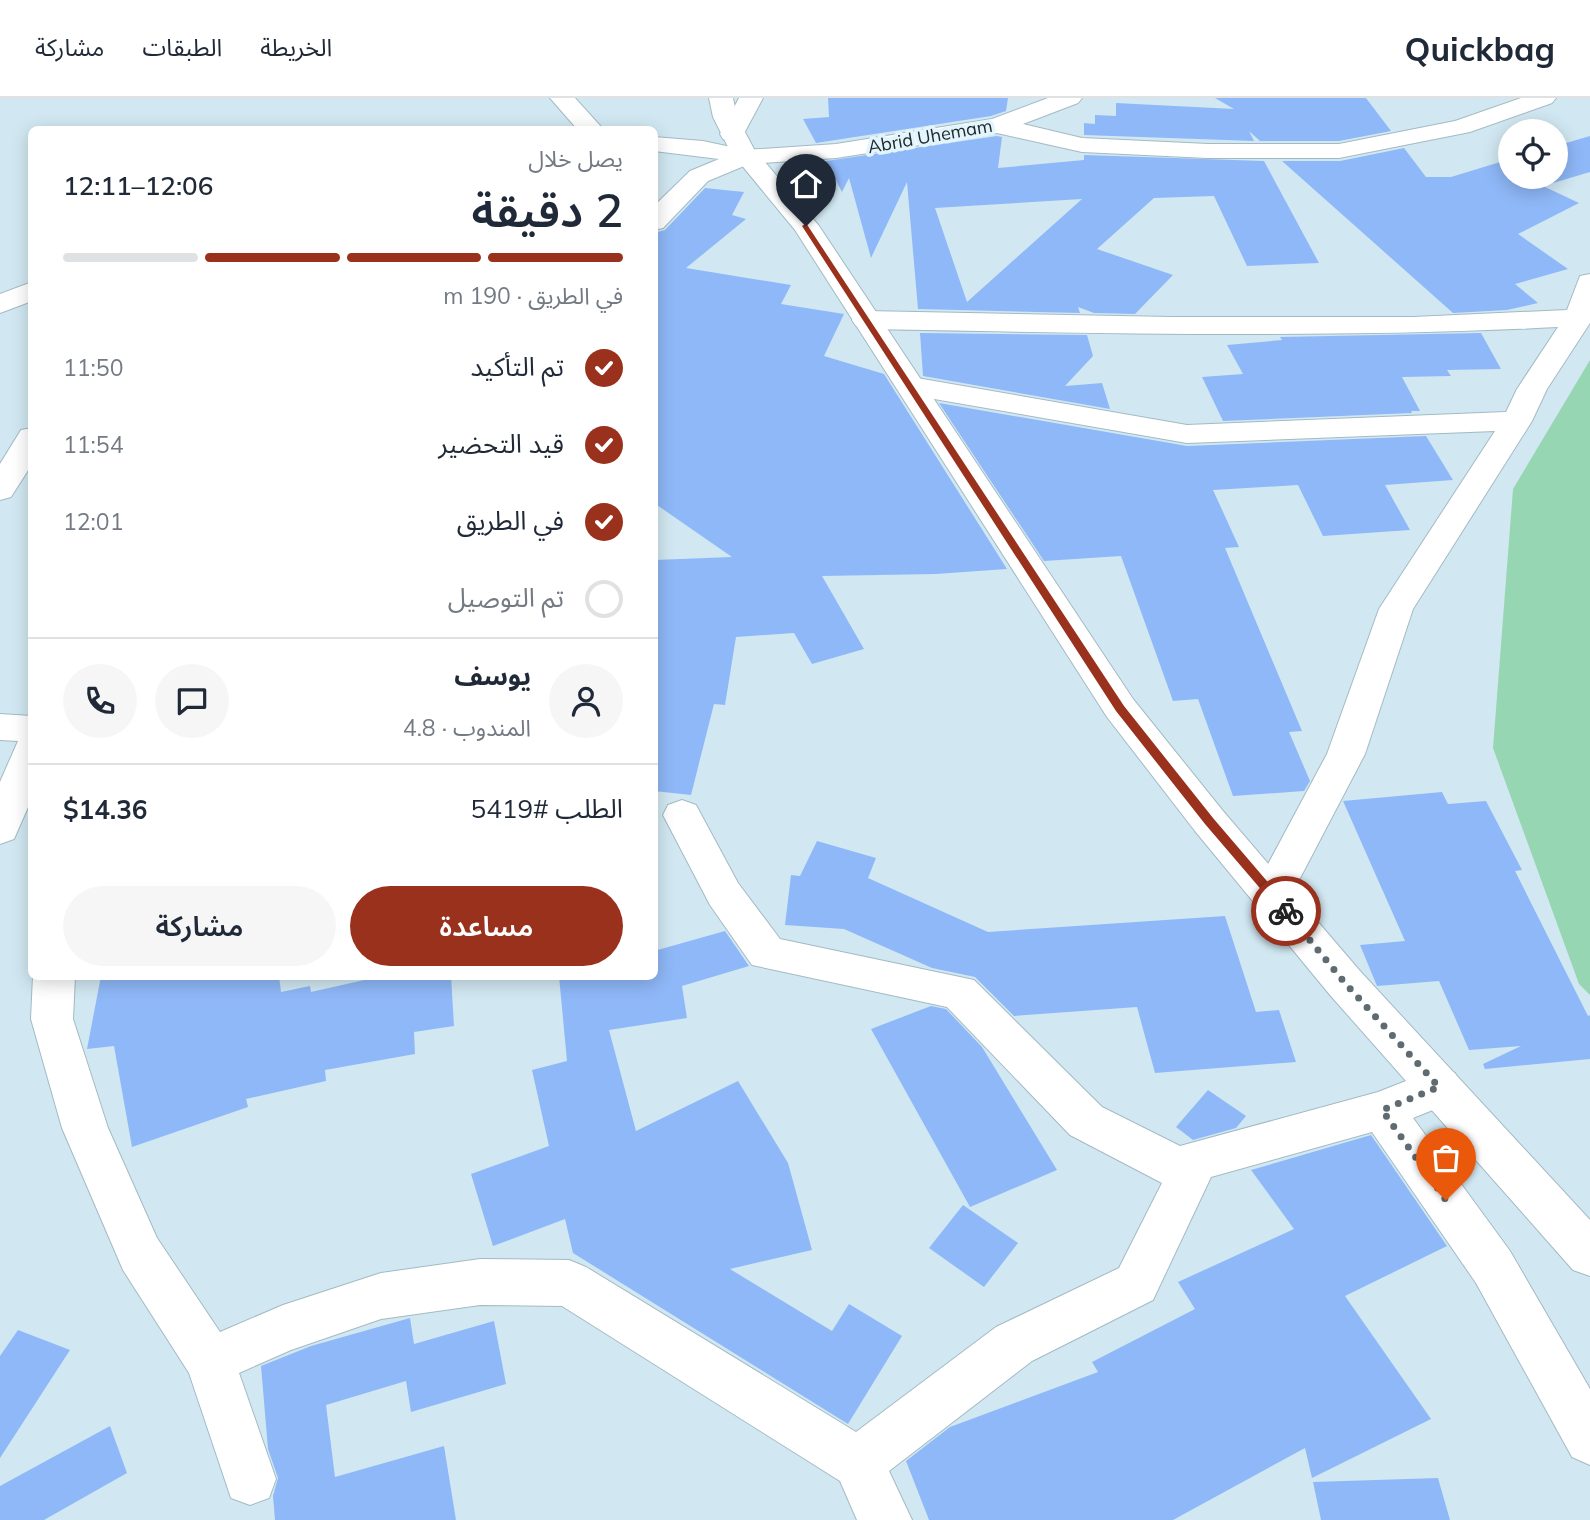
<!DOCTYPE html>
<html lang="ar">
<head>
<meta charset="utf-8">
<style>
	:root { --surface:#fff; --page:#f6f6f7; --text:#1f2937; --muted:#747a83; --line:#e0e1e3; --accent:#9a311d }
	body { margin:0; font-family:Mulish,"Noto Sans Arabic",sans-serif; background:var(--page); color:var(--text); direction:rtl; height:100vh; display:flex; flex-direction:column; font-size:26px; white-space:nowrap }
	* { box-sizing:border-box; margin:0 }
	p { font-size:23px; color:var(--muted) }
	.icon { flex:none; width:38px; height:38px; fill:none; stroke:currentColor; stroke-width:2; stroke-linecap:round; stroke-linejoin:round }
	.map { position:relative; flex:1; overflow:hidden; direction:ltr }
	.panel { position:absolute; left:28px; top:28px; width:630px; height:854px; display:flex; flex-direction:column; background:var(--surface); border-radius:10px; box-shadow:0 4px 18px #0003; direction:rtl }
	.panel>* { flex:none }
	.fabs { position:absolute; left:1498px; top:21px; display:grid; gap:14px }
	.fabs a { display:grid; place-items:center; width:70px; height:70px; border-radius:50%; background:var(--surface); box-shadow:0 4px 18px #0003; font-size:35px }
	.pin { position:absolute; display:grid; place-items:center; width:60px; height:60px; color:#fff; margin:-72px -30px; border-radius:50% 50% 50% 0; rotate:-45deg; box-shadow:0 0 7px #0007 }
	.pin .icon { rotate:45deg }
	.courier { position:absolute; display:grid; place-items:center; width:70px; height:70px; margin:-35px; border:5px solid #9a311d; border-radius:50%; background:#fff; color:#222; box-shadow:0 2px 9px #0007 }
	.summary em { font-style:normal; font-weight:600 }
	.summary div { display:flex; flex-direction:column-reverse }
	.summary { display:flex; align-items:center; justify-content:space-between; height:119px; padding:0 35px }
	h1 { font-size:46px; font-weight:600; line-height:52px }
	.bar { display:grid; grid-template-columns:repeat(4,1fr); gap:10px 7px; align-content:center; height:84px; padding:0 35px }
	.bar i { height:9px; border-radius:5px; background:var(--line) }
	.bar .current { background:var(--accent) }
	.bar p { grid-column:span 4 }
	.line { display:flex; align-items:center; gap:18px; padding:0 35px; border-top:2px solid var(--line) }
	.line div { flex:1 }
	.round { display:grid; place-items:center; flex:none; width:74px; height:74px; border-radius:37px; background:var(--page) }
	ol { padding:0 35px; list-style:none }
	li { display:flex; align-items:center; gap:21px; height:77px }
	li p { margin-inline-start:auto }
	li .icon { padding:7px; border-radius:50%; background:var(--accent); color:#fff; stroke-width:4 }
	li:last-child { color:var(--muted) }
	li i { width:38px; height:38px; border:4px solid var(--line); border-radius:50% }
	.button { display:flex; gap:14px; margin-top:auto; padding:14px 35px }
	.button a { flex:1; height:80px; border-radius:42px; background:var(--accent); color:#fff; font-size:28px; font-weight:600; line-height:80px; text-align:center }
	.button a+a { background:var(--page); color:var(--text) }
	header { display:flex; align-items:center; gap:42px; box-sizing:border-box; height:98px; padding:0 35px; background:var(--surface); border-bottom:2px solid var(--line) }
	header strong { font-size:33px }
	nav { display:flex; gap:38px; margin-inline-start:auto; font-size:24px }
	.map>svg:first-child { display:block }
</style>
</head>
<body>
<header>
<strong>Quickbag</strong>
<nav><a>الخريطة</a><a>الطبقات</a><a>مشاركة</a></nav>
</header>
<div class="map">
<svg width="1590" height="1422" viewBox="0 0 1590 1422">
	<rect width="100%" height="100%" fill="#d1e8f2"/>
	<path fill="#96d6b2" d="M 1590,262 L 1590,897 L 1579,886 L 1493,650 L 1513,391 Z"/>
	<path fill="#8fb8f8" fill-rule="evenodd" d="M 828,0 L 1008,0 L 1006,13 L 991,18 L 816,45 L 803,21 L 829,19 Z
		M 1215,0 L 1366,0 L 1391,33 L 1339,43 L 1260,43 L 1249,33 L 1254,43 L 1084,37 L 1084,25 L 1095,26 L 1095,17 L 1116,18 L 1116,5 L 1234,11 Z
		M 997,38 L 1002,39 L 998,70 L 1084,62 L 1084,57 L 1264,63 L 1319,165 L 1247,168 L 1214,98 L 1154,100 L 1097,151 L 1173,177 L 1135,216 L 1094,215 L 1078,209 L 1080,215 L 918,211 L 907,84 L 871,160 L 849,80 L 842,94 L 826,63 ZM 1082,101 L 967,204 L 935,110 Z
		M 1590,38 L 1590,74 L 1543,88 L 1579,105 L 1518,136 L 1568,171 L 1515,186 L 1538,205 L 1507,212 L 1453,215 L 1282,63 L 1340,63 L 1404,50 L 1426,79 L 1451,79 L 1510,61 L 1510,79 L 1556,79 L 1556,48 Z
		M 705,90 L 744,94 L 732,117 L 746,121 L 686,170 L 791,187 L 781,206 L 844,216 L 824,258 L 884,276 L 1007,471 L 936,476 L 822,478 L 864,551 L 812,566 L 794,535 L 736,539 L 725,607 L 714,606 L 691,697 L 654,693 L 654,462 L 732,459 L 654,405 L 654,135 L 665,132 Z
		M 920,235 L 1087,237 L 1093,258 L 1065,288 L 1102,285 L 1110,311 L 923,278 Z
		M 1481,235 L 1501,271 L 1447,272 L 1451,278 L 1402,279 L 1420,313 L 1411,313 L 1412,315 L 1223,323 L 1202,279 L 1243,276 L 1227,247 L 1282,242 L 1280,239 Z
		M 939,305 L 1187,348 L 1426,338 L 1453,382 L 1385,387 L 1410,432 L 1323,438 L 1298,387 L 1213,392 L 1239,449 L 1225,450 L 1302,633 L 1289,634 L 1310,683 L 1304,693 L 1233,698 L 1198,601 L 1173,603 L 1121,458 L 1044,463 Z
		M 1442,694 L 1448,706 L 1486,703 L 1522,772 L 1515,773 L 1588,918 L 1590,917 L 1590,961 L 1485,971 L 1483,966 L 1521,948 L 1469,952 L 1439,883 L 1377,888 L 1360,847 L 1405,843 L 1343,703 Z
		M 817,743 L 876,760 L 868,780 L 988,834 L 1225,818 L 1256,914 L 1279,912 L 1296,964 L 1155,975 L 1137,909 L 1014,918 L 975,879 L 932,870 L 844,831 L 785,827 L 791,777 L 800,778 Z
		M 725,833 L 749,868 L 682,888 L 687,920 L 609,932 L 636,1033 L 738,983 L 788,1065 L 812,1152 L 730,1171 L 832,1233 L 849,1206 L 902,1238 L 848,1326 L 573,1155 L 565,1121 L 493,1148 L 471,1076 L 549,1048 L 532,972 L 567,963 L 559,878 L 654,878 L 654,853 Z
		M 101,878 L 279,878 L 281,894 L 310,888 L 311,894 L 382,878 L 451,878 L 454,928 L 414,934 L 415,956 L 325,972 L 326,983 L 246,1001 L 248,1009 L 132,1049 L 114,948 L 87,951 Z
		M 931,908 L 946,911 L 982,949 L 1057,1072 L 970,1109 L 871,931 Z
		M 1208,992 L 1246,1018 L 1236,1030 L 1193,1042 L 1176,1029 Z
		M 1371,1037 L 1447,1148 L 1345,1198 L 1431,1321 L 1312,1380 L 1305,1350 L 1173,1422 L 929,1422 L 906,1363 L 950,1329 L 1098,1274 L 1092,1264 L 1195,1211 L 1178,1184 L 1294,1131 L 1251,1072 Z
		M 963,1107 L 1018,1145 L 984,1189 L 929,1150 Z
		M 410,1220 L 414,1246 L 494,1223 L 506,1286 L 411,1314 L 406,1283 L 326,1307 L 335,1379 L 444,1348 L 456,1422 L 275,1422 L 273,1398 L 278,1380 L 268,1351 L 261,1268 L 311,1248 Z
		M 18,1232 L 70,1252 L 0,1360 L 0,1258 Z
		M 110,1328 L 127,1375 L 44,1422 L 0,1422 L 0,1388 Z
		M 1438,1380 L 1450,1422 L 1321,1422 L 1313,1384 Z"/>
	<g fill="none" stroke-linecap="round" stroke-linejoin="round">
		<defs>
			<path id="minor" d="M 550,0 L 575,0 L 604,32 L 578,32 Z
				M 739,0 L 763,0 L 741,41 L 732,43 L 723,41 L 720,36 Z
				M 1048,0 L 1082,0 L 1078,5 L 1023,26 L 1082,40 L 1208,46 L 1339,46 L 1455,23 L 1521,0 L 1556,0 L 1552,5 L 1470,34 L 1339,60 L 1208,60 L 1082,54 L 997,35 L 836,60 L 749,66 L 708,83 L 663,130 L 654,132 L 654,108 L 690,73 L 719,61 L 654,53 L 654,39 L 703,43 L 745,52 L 836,46 L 992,21 Z
				M 1590,176 L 1590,225 L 1547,291 L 1532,323 L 1413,511 L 1365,656 L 1286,807 L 1272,812 L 1258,807 L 1252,796 L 1327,656 L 1379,511 L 1495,333 L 1187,345 L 911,297 L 900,294 L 896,288 L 900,282 L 911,279 L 1187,327 L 1506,314 L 1517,291 L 1558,229 C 1328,241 1097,235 866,231 L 856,228 L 852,222 L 856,216 L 866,213 L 1171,219 L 1413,219 L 1567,212 L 1580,178 Z
				M 32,184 L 32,203 L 0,215 L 0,196 Z
				M 32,330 L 32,366 L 11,399 L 0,402 L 0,366 L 21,332 Z
				M 0,616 L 32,618 L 32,700 L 14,741 L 0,746 L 0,684 L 18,643 L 0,642 Z
				M 682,702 L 696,707 L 738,785 L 780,841 L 974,882 L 1102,1009 L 1180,1048 L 1378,994 L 1439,970 L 1455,975 L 1461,989 L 1455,1003 L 1413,1020 L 1510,1153 L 1590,1291 L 1590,1367 L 1572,1359 L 1476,1185 L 1372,1034 L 1211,1079 L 1153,1202 L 1032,1263 L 889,1373 L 912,1422 L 857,1422 L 840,1383 L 562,1208 L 480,1207 L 381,1221 L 291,1252 L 239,1275 L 276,1381 L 269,1400 L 250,1407 L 231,1400 L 189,1275 L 123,1172 L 62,1030 L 31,921 L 33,878 L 75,878 L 73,921 L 108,1030 L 157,1140 L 220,1234 L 283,1207 L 381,1175 L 480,1161 L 569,1162 L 586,1169 L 856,1334 L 996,1229 L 1119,1170 L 1162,1085 L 1070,1037 L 947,909 L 752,867 L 710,807 L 663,717 L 668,707 Z"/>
			<path id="major" d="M 709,0 L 733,0 L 737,19 L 754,51 L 819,128 L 1133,601 L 1223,713 L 1360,873 L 1590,1122 L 1590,1178 L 1573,1172 L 1330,897 L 1195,733 L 1107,619 L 795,132 L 730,53 L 713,19 Z"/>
		</defs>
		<use href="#minor" stroke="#a3bac3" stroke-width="2"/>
		<use href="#major" stroke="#a3bac3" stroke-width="2"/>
		<use href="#minor" fill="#fff" fill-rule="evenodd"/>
		<use href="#major" fill="#fff" fill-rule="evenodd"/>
	</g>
	<path fill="#9a311d" d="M 806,125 L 1124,608 L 1213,720 L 1290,810 L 1290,816 L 1282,816 L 1205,726 L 1116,613 L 802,128 Z"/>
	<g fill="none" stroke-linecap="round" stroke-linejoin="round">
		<path stroke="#5e6b71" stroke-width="7" stroke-dasharray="0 12.6" d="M 1286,813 L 1345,885 L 1439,989 L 1382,1012 L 1446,1102"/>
	</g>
	<g text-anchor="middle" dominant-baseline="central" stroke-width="7" stroke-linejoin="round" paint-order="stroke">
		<g font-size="18" fill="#20282c" stroke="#e2f5fd">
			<text transform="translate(930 38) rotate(-10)">Abrid Uhemam</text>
		</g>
	</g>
</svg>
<div class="fabs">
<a><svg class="icon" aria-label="locate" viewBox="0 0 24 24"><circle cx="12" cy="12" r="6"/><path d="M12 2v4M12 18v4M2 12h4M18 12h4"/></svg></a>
</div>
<div class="pin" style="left:1446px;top:1102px;background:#ea580c"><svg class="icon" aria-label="bag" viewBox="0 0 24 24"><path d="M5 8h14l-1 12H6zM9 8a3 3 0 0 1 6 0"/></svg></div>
<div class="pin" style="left:806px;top:128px;background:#1f2937"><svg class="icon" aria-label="home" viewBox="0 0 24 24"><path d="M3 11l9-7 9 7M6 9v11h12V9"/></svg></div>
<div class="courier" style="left:1286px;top:813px"><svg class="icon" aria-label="bike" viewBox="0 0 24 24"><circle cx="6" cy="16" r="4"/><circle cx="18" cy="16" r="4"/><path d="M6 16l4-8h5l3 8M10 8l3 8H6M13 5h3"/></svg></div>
<section class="panel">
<div class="summary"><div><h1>2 دقيقة</h1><p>يصل خلال</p></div><em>12:06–12:11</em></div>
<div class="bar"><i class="current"></i><i class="current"></i><i class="current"></i><i></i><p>في الطريق · 190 m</p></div>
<ol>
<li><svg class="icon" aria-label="check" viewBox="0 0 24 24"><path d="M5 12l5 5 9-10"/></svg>تم التأكيد<p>11:50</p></li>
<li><svg class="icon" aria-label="check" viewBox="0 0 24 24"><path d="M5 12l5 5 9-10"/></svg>قيد التحضير<p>11:54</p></li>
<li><svg class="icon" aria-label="check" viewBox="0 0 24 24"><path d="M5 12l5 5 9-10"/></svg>في الطريق<p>12:01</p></li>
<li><i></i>تم التوصيل</li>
</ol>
<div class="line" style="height:126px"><a class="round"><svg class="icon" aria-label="person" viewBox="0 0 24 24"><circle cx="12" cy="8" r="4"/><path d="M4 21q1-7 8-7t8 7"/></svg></a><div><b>يوسف</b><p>المندوب · 4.8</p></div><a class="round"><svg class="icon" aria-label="chat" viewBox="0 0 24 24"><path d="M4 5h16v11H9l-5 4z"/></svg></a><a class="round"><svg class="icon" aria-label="phone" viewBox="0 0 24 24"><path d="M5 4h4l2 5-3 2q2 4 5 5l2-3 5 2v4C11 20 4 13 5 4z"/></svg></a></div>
<div class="line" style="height:91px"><div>الطلب #5419</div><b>$14.36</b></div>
<div class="button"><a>مساعدة</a><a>مشاركة</a></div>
</section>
</div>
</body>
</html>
